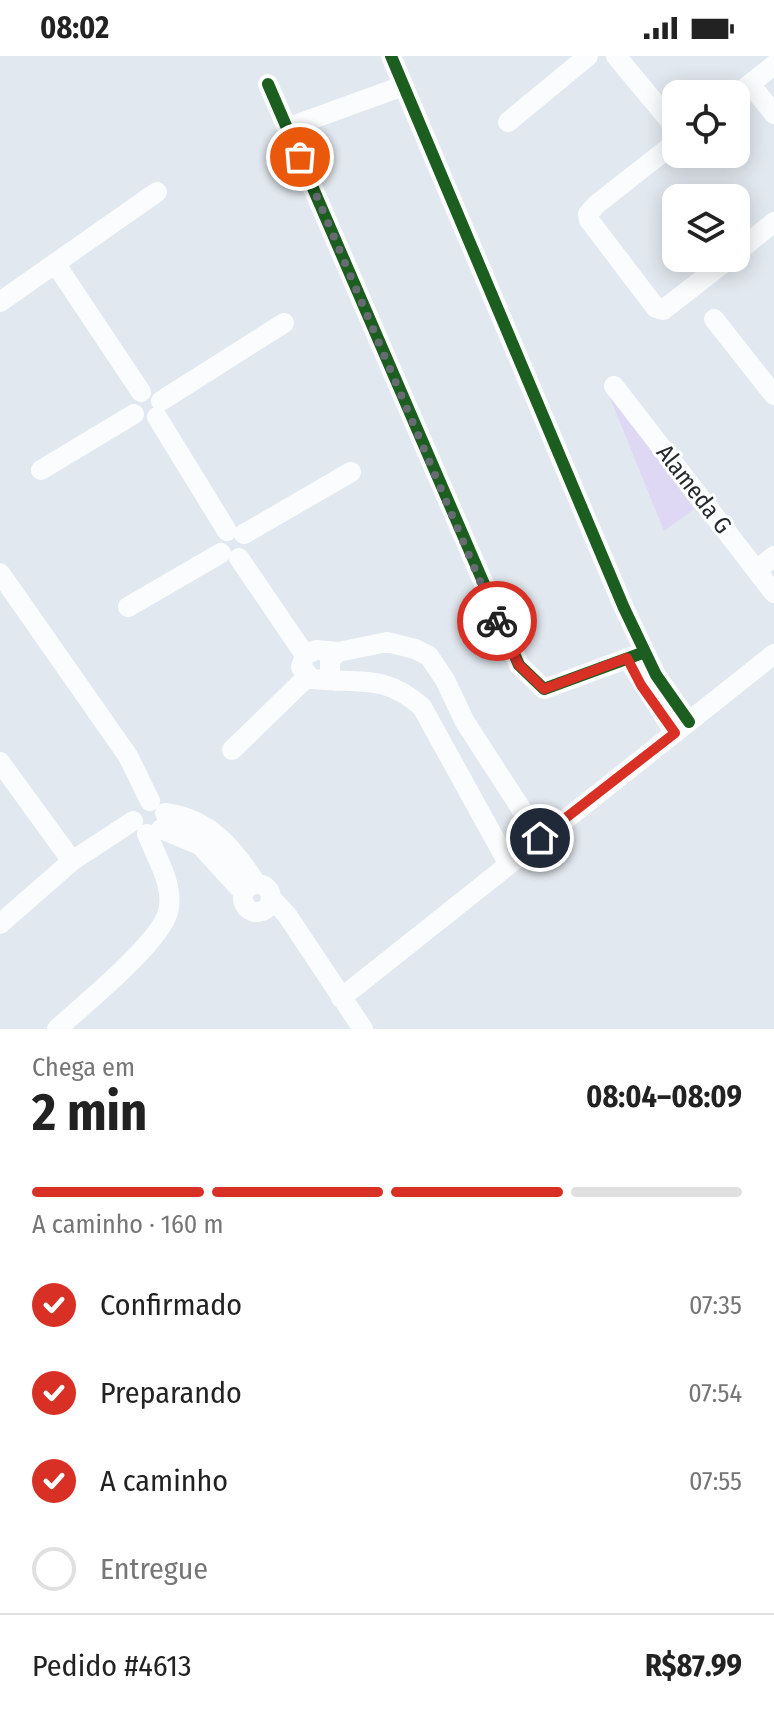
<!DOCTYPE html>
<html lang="pt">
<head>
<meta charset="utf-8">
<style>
	:root { --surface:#fff; --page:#f2f2f2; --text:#222; --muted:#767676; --line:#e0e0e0; --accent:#d93025 }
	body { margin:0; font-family:"Fira Sans Condensed",sans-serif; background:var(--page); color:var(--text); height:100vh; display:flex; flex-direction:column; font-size:30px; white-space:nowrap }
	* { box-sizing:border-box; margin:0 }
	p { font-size:26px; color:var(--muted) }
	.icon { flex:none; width:44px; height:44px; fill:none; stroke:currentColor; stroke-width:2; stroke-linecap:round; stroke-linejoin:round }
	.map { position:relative; height:973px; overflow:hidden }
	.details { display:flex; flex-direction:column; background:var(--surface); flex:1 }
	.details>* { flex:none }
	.buttons { position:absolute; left:662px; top:24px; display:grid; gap:16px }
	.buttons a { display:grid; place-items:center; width:88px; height:88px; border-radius:16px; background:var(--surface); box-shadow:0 4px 20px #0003; font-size:40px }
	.pin { position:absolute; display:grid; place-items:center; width:68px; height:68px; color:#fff; margin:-34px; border:4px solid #fff; border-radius:50%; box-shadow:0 2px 8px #0007 }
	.courier { position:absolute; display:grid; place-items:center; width:80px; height:80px; margin:-40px; border:6px solid #d93025; border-radius:50%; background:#fff; color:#222; box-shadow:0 2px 10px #0007 }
	.summary em { font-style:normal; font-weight:700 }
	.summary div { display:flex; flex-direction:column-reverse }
	.summary { display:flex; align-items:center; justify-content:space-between; height:136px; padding:0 32px }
	h1 { font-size:52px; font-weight:700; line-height:60px }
	.bar { display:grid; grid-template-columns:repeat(4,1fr); gap:12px 8px; align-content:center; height:96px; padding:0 32px }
	.bar i { height:10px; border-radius:6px; background:var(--line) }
	.bar .on { background:var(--accent) }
	.bar p { grid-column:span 4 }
	.line { display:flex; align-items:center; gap:20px; padding:0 32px; border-top:2px solid var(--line) }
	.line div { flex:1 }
	ol { padding:0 32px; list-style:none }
	li { display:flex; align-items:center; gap:24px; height:88px }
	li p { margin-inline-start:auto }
	li .icon { padding:8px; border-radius:50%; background:var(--accent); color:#fff; stroke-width:4 }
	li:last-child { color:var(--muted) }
	li i { width:44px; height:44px; border:4px solid var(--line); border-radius:50% }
	.status { display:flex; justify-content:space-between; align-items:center; height:56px; padding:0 40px; background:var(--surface); direction:ltr }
	.status svg { height:22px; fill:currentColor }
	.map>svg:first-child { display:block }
</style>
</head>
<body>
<div class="status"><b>08:02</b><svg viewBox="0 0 49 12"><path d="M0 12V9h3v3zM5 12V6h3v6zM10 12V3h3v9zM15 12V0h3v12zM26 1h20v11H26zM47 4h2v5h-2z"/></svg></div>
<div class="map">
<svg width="774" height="973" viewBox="0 0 774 973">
	<rect width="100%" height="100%" fill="#e2e8ef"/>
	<path fill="#ded8f4" d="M 605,329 L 694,453 L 664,475 Z"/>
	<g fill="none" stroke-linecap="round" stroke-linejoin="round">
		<path stroke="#fbfcfd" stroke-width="20" d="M 391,0 L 624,552 L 656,619 L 689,666
			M 616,0 L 676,72
			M 268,28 L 519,609 L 544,633 L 645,596
			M 750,28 L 774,58
			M 736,39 L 774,9
			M 508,66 L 588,0
			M 287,72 L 403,30
			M 676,86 L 597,148 L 588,158 L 589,164 L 656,252 L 663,254 L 730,202
			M 736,197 L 774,166
			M 55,207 L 141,336
			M 0,246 L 157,136
			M 714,263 L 774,339
			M 614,330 L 774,537
			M 161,345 L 284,267
			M 157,361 L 227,475
			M 41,414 L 134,358
			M 244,478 L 351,416
			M 239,502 L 305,599
			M 757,514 L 774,500
			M 0,517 L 128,700 L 150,745
			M 128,551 L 221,497
			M 338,596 L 387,586 L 415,593 L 429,600 L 445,624 L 465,666 L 540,782
			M 627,602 L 675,677
			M 335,625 L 330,616 L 330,604 L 338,596 L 316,594 L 305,599 L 301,611 L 312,623 C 358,628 384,617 422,651 L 508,807
			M 232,694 L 307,621
			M 0,706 L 72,805
			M 165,757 C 210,763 233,792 256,827
			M 161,773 L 200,789 L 244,837
			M243 842a14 14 0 1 1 28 0a14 14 0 1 1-28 0Z
			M 272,843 L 287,859 L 363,973
			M 0,868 L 72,805 L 133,765
			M 341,942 L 774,598
			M 57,973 C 83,949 160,887 168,856 C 175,831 156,800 147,778"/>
		<defs>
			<path id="cycleway" d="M 391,0 L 624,552 L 656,619 L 689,666
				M 268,28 L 519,609 L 544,633 L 645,596"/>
		</defs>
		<use href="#cycleway" stroke="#fff" stroke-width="17"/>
		<use href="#cycleway" stroke="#1b5e20" stroke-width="12"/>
	</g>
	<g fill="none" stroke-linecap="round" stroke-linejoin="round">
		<path stroke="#676c72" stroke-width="8" stroke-dasharray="0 14.4" d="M 300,101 L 497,565"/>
		<path stroke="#d93025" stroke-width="10" d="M 497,565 L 519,609 L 544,633 L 627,602 L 641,629 L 675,677 L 540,782"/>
	</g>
	<g text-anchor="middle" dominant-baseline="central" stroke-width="6" stroke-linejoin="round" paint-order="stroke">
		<g font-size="24" fill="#25292e" stroke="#fff">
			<text transform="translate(694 433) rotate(52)">Alameda G</text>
		</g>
	</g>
</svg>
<div class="buttons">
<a><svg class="icon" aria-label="locate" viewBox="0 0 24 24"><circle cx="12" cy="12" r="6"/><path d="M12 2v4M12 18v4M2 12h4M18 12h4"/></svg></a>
<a><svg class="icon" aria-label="layers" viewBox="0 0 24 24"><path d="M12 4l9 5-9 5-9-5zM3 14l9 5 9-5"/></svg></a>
</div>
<div class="pin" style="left:300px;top:101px;background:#ea580c"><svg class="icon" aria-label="bag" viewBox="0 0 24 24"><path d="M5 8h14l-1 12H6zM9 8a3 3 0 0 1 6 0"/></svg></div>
<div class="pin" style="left:540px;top:782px;background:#1f2937"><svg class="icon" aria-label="home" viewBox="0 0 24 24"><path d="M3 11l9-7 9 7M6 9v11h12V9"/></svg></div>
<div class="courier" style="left:497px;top:565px"><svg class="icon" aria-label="bike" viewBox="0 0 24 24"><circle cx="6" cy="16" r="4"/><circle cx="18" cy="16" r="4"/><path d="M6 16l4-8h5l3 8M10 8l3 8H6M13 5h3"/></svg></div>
</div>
<section class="details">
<div class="summary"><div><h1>2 min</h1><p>Chega em</p></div><em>08:04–08:09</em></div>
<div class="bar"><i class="on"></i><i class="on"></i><i class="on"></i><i></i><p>A caminho · 160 m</p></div>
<ol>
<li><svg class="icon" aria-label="check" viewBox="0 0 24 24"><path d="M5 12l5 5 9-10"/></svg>Confirmado<p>07:35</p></li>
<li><svg class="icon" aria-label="check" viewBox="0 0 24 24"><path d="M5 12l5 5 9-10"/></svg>Preparando<p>07:54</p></li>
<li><svg class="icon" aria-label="check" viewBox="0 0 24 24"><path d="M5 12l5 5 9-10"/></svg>A caminho<p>07:55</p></li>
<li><i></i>Entregue</li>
</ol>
<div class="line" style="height:104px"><div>Pedido #4613</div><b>R$87.99</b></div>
</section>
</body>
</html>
